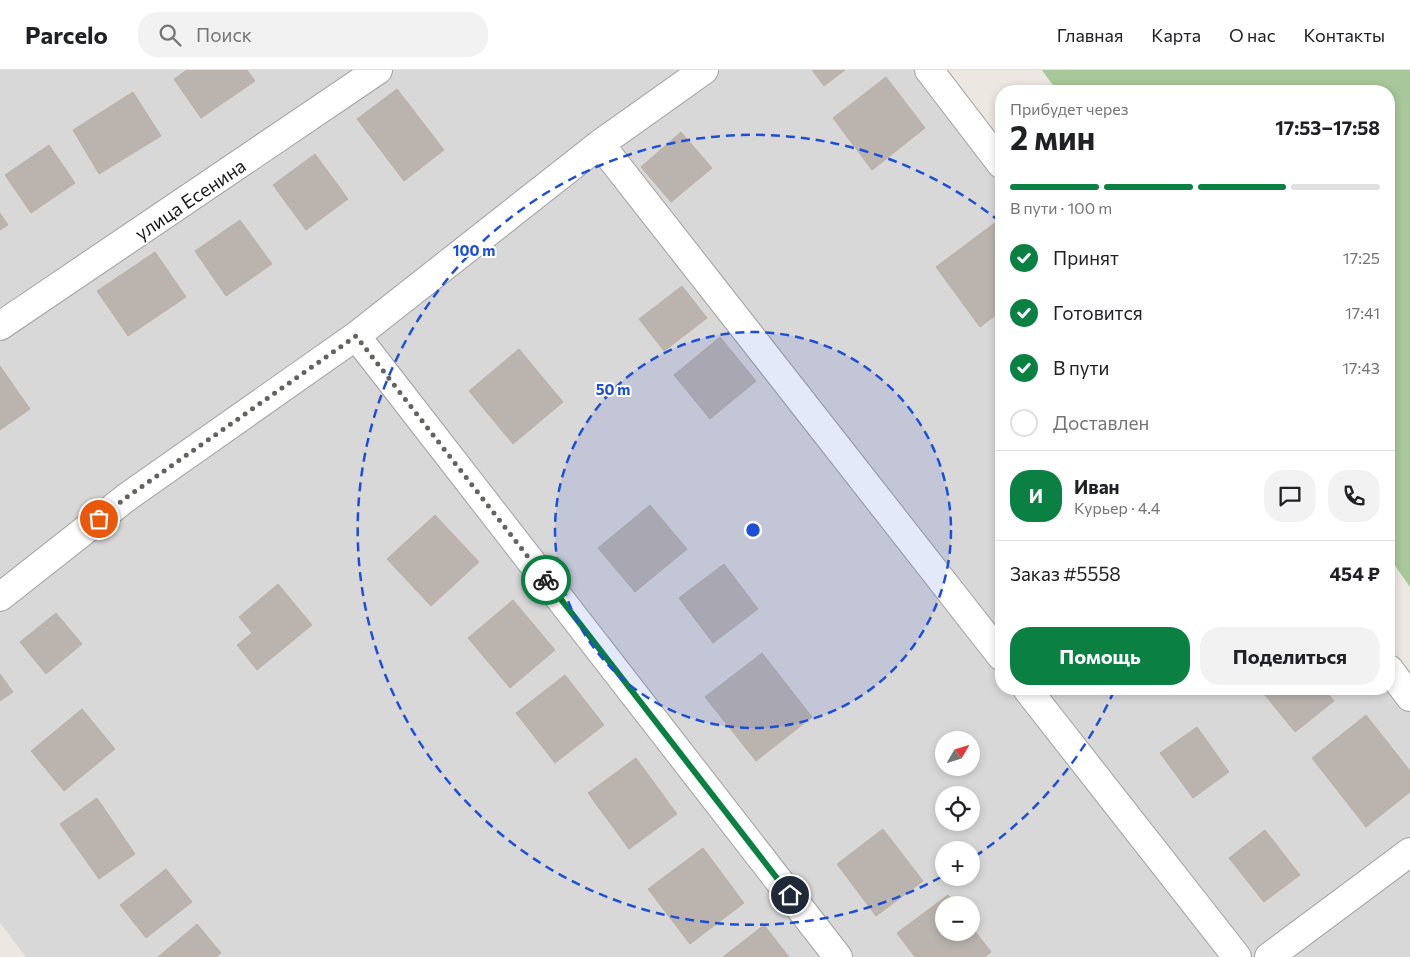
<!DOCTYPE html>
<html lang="ru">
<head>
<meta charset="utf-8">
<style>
	:root { --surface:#fff; --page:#f2f2f2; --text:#202124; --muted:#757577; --line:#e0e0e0; --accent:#0b8043 }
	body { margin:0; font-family:Commissioner,sans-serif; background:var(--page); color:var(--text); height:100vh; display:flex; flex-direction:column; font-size:19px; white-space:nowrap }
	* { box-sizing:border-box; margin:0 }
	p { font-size:16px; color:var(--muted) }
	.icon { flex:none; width:28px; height:28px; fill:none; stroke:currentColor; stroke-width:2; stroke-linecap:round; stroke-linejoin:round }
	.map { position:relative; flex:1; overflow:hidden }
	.details { position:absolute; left:995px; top:15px; width:400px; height:610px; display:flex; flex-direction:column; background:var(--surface); border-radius:20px; box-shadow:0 2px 8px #0003 }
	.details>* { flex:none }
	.needle { width:32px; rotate:51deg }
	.controls { position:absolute; left:935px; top:661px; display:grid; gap:10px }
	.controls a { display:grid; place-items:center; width:45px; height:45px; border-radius:50%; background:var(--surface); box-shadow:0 2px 8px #0003; font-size:25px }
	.pin { position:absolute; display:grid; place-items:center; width:42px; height:42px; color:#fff; margin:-21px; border:2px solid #fff; border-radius:50%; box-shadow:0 1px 5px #0007 }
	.courier { position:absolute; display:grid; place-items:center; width:50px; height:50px; margin:-25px; border:4px solid #0b8043; border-radius:50%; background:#fff; color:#222; box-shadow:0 1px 6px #0007 }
	.head em { font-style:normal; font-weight:700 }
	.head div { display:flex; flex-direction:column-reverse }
	.head { display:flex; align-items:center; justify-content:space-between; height:85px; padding:0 15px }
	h1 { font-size:32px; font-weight:700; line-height:38px }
	.bar { display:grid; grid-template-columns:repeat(4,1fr); gap:8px 5px; align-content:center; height:60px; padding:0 15px }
	.bar i { height:6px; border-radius:4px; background:var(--line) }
	.bar .active { background:var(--accent) }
	.bar p { grid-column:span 4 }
	.line { display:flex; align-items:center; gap:12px; padding:0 15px; border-top:1px solid var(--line) }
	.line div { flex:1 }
	.round { display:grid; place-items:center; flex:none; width:52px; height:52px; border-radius:20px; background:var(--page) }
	ol { padding:0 15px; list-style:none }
	li { display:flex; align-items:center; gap:15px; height:55px }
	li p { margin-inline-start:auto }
	li .icon { padding:5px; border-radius:50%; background:var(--accent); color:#fff; stroke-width:4 }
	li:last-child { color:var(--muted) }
	li i { width:28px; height:28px; border:2px solid var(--line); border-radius:50% }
	.button { display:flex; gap:10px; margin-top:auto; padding:10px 15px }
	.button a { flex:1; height:58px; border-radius:20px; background:var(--accent); color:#fff; font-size:20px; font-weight:700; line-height:58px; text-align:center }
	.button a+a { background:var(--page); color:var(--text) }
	header { display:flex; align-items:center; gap:30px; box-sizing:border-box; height:70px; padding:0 25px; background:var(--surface); border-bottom:1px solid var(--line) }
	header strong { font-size:24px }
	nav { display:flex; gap:28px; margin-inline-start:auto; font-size:18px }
	.search { width:350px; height:45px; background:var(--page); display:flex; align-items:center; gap:12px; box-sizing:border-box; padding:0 18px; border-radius:20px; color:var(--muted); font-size:19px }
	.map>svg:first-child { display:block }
</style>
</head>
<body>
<header>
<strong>Parcelo</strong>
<div class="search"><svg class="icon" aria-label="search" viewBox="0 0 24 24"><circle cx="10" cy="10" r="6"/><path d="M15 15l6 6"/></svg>Поиск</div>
<nav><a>Главная</a><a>Карта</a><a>О нас</a><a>Контакты</a></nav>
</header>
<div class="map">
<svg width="1410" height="887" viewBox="0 0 1410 887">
	<rect width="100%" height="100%" fill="#ece8e1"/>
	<path fill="#d9d8d8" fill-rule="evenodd" d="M 0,0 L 917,0 L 1001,110 L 1001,619 L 1389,619 L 1389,614 L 1410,642 L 1410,887 L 26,887 L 0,853 ZM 944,670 L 971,670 L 971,698 L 944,698 ZM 944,725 L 971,725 L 971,752 L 944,752 ZM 944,780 L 971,780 L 971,808 L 944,808 ZM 944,835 L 971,835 L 971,862 L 944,862 Z"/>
	<path fill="#a8c79a" d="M 1042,0 L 1410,0 L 1410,517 L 1389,487 L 1389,21 L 1057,21 Z"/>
	<path fill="#bbb4ae" stroke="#bcafa5" d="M 187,0 L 247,0 L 255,11 L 201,48 L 174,9 Z
		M 812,0 L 845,0 L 824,16 Z
		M 886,7 L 925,58 L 872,100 L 833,48 Z
		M 397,19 L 444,80 L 404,111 L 357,49 Z
		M 133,22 L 161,66 L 99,104 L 73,60 Z
		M 681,62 L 712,98 L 671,132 L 641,97 Z
		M 49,75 L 75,113 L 31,143 L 5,105 Z
		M 315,84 L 348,129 L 306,160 L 273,115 Z
		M 0,143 L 8,155 L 0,160 Z
		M 240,150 L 272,194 L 226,226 L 195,181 Z
		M 996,152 L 1001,159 L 1001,241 L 980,257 L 936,197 Z
		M 155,182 L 186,227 L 128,266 L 97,221 Z
		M 682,216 L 707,248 L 664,281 L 639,249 Z
		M 720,267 L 756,311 L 710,349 L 674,305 Z
		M 519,279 L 563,332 L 513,374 L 469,321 Z
		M 0,296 L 30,339 L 0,360 Z
		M 650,435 L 687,479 L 635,522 L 598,478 Z
		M 435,445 L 479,492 L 431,536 L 387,489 Z
		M 724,494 L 758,539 L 713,573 L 679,528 Z
		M 278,514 L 312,555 L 257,600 L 237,575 L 252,563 L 239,547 Z
		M 513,530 L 555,580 L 510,618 L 468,568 Z
		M 56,543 L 82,574 L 46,604 L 20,572 Z
		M 762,583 L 812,647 L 756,691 L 705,627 Z
		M 0,604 L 13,622 L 0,631 Z
		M 565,605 L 604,655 L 555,693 L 516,643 Z
		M 1260,619 L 1324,619 L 1334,631 L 1295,662 Z
		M 82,639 L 115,679 L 64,721 L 31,681 Z
		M 1366,645 L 1410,701 L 1410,722 L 1366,757 L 1312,688 Z
		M 1197,657 L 1229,702 L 1193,728 L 1160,683 Z
		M 636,688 L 677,744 L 629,779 L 588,723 Z
		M 97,728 L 135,784 L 99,809 L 60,754 Z
		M 883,759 L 923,811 L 876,846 L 837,794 Z
		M 1265,760 L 1300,805 L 1264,832 L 1229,788 Z
		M 703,778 L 744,833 L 690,874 L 648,819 Z
		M 166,799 L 192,832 L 146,868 L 120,835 Z
		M 948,825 L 956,835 L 944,835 L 944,862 L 971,862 L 971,856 L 991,882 L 985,887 L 915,887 L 897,863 Z
		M 197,854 L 221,883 L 216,887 L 158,887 Z
		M 764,855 L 789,887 L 723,887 Z"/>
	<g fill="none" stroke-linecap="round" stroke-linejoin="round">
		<defs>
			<path id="minor" d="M 929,0 L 1001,94
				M 600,74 L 1001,586
				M 0,256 L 378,0
				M 356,266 L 838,887
				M 0,527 L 127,427 L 356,266 L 600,74 L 704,0
				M 1389,599 L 1410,627
				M 1027,619 L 1237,887
				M 1269,887 L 1410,782"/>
		</defs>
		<use href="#minor" stroke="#9f9f9f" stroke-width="30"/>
		<use href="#minor" stroke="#fff" stroke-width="28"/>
	</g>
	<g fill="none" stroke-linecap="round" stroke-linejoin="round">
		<path stroke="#646360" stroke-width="5" stroke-dasharray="0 9" d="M 99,449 L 127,427 L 356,266 L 546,510"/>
		<path stroke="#0b8043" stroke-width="6" d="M 546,510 L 790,825"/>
	</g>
	<circle cx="753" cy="460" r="198" fill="#1d4ed8" fill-opacity=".12"/>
	<g fill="none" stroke="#1d4ed8" stroke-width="2.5" stroke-dasharray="9 6">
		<circle cx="753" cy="460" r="198"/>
		<path d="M1114 621A395 395 0 0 1 974 787M941 807A395 395 0 1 1 999 151"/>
	</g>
	<g text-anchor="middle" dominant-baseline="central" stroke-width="4" stroke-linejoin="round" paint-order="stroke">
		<g font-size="19" fill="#1b1b1b" stroke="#fff">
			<text transform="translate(190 129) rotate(-34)">улица Есенина</text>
		</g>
	</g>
	<circle cx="753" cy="460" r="8" fill="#1d4ed8" stroke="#fff" stroke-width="2.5"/>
	<g font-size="15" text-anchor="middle" font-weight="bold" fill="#1d4ed8" stroke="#fff" stroke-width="4" stroke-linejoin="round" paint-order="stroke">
		<text x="474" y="186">100 m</text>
		<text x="613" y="325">50 m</text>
	</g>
</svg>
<div class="controls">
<a><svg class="needle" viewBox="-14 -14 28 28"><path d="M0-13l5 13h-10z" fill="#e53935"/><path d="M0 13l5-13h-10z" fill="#757577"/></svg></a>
<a><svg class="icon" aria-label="locate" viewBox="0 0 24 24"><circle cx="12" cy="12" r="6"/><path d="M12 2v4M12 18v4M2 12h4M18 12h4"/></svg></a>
<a>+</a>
<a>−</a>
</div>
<div class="pin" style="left:99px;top:449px;background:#ea580c"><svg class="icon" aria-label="bag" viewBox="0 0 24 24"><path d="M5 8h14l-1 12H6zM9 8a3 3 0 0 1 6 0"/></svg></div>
<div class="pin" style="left:790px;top:825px;background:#1f2937"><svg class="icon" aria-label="home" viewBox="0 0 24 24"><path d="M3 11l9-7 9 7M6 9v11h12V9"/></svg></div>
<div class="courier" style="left:546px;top:510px"><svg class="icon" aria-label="bike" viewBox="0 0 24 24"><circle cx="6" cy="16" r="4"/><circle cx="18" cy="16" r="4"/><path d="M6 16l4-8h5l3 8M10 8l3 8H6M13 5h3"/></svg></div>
<section class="details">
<div class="head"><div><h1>2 мин</h1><p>Прибудет через</p></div><em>17:53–17:58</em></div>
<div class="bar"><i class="active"></i><i class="active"></i><i class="active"></i><i></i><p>В пути · 100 m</p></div>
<ol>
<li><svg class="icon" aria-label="check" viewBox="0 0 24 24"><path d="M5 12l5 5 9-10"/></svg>Принят<p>17:25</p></li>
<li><svg class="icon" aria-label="check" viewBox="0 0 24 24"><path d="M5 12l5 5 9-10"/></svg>Готовится<p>17:41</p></li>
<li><svg class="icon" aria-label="check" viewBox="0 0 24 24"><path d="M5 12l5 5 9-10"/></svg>В пути<p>17:43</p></li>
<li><i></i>Доставлен</li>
</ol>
<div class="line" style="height:90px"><b class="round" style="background:var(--accent);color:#fff">И</b><div><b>Иван</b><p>Курьер · 4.4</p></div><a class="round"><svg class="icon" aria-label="chat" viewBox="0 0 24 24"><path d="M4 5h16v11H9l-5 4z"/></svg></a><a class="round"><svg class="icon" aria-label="phone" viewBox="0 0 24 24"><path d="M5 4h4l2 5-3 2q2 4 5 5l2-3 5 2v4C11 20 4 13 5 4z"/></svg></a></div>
<div class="line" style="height:65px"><div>Заказ #5558</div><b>454 ₽</b></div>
<div class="button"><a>Помощь</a><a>Поделиться</a></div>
</section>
</div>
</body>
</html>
